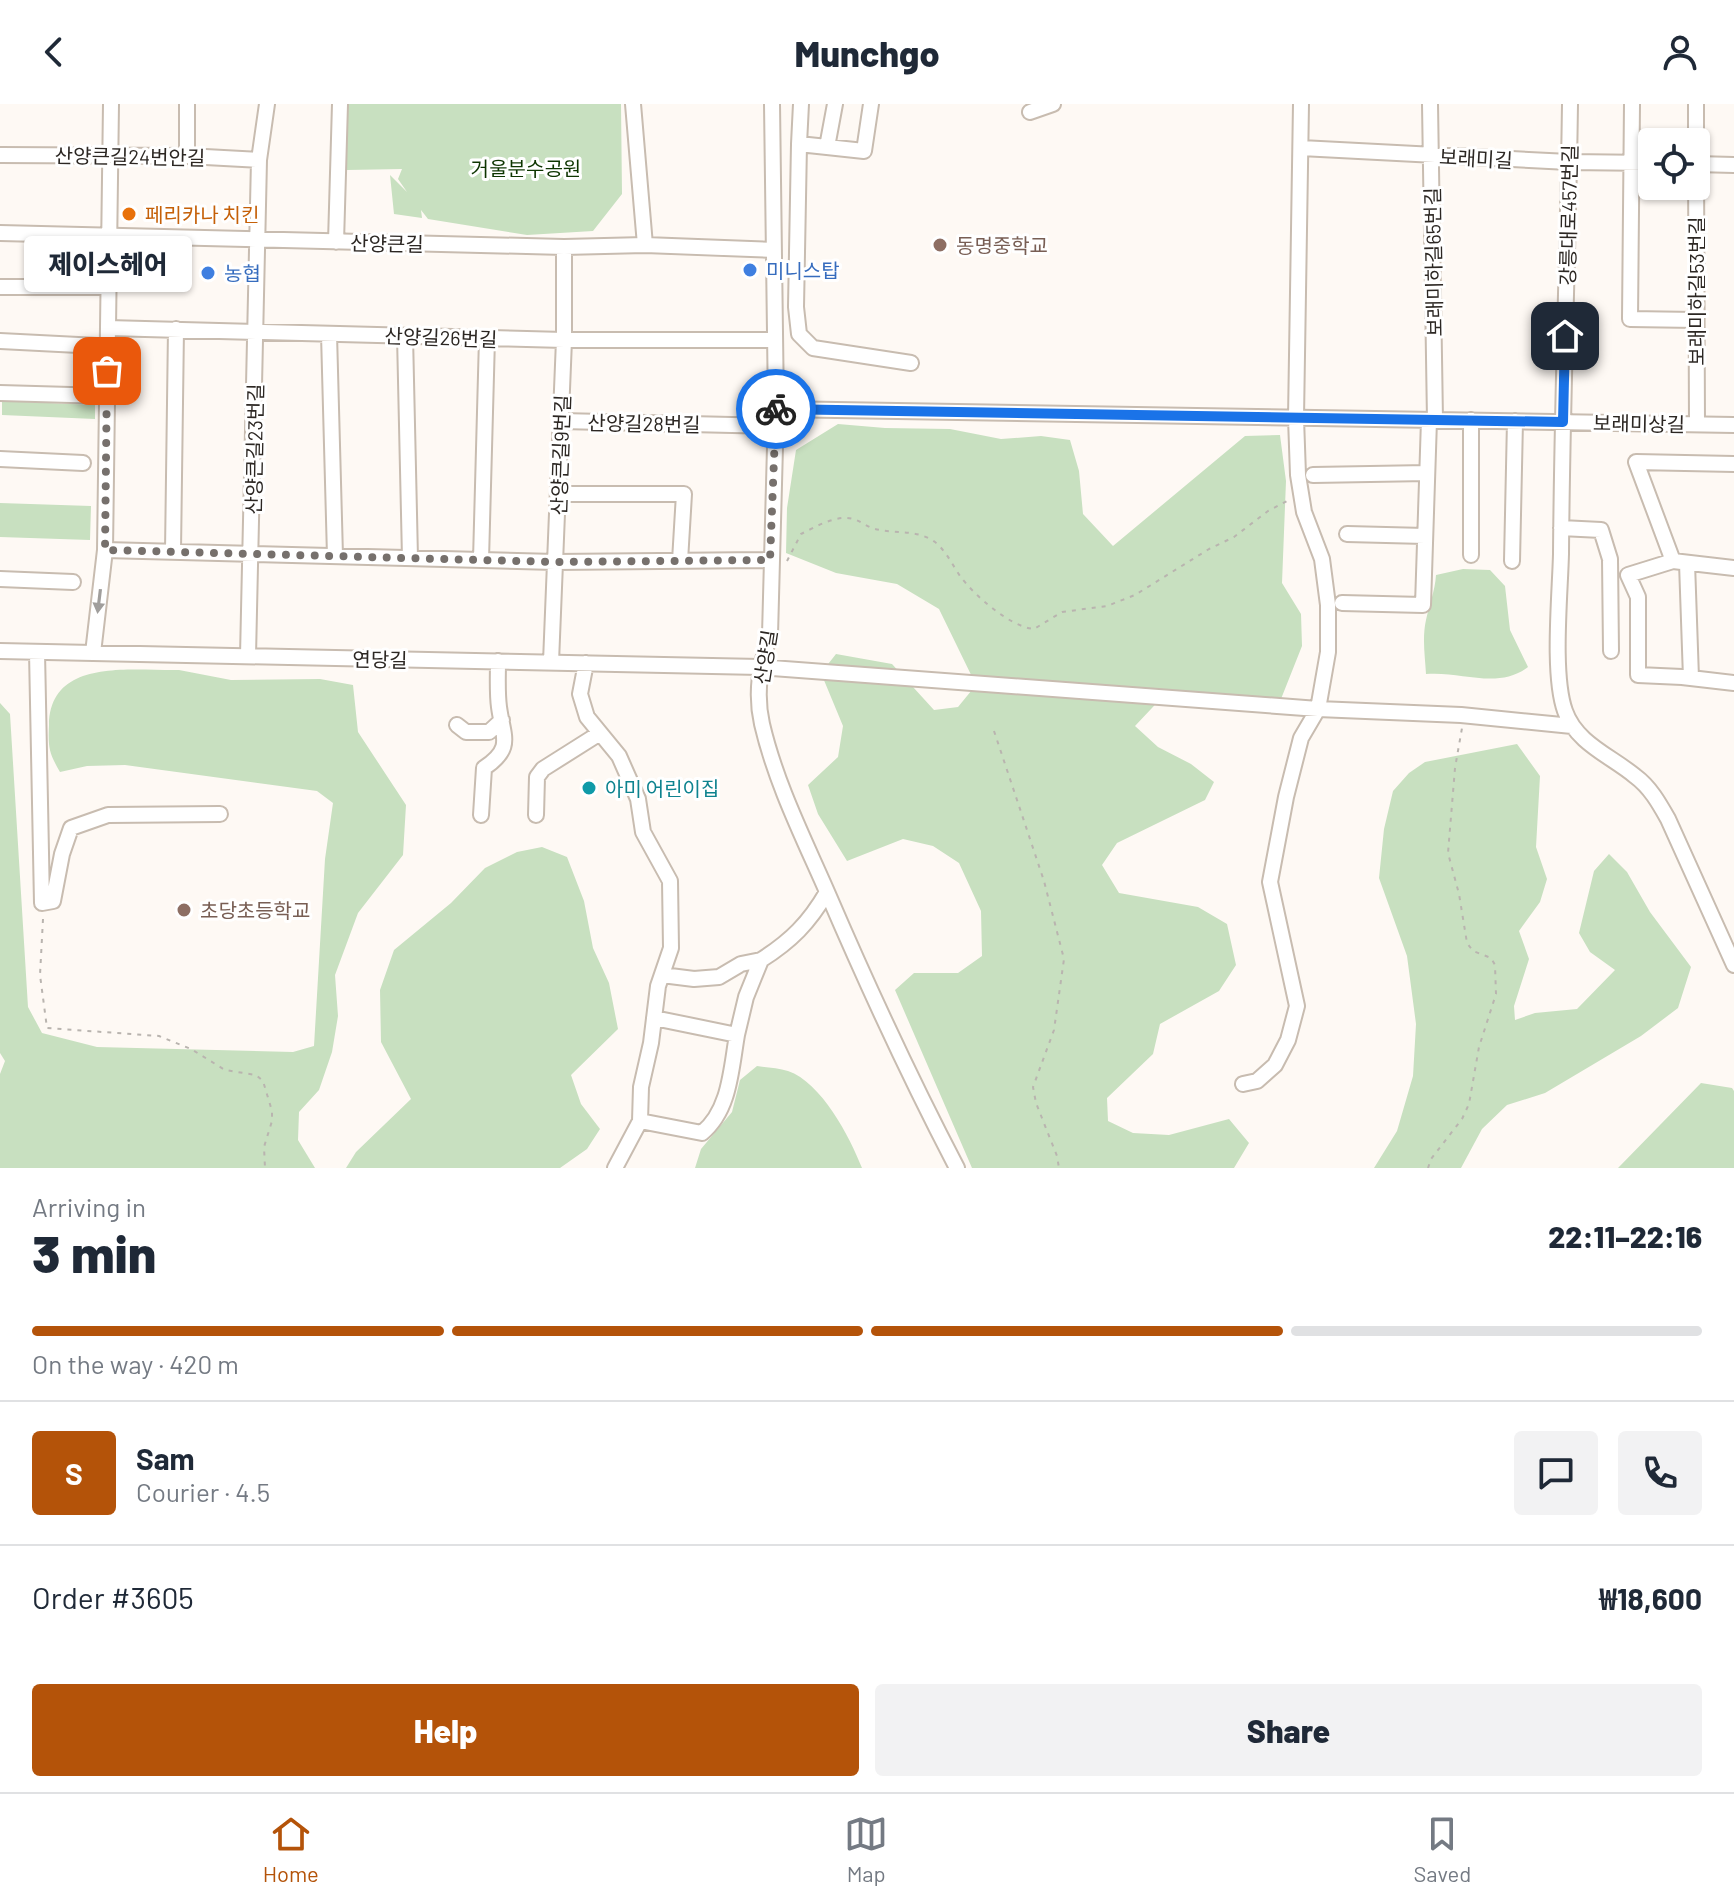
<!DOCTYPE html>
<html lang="en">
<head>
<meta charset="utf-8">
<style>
	:root { --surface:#fff; --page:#f2f2f3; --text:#1f2937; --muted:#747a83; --line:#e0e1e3; --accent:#b45309 }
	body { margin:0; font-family:Barlow,"Noto Sans KR",sans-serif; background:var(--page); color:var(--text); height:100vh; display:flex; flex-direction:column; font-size:30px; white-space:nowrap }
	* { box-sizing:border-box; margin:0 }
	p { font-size:26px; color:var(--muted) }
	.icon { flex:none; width:44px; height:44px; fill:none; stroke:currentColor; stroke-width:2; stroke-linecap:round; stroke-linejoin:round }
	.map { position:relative; height:1064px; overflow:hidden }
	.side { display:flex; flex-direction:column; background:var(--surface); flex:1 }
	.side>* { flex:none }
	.fabs { position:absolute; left:1638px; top:24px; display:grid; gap:16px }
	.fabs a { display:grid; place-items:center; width:72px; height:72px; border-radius:8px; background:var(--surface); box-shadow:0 2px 6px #0004; font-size:40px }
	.pin { position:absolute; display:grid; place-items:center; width:68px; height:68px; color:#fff; margin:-34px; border-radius:16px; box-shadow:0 4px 12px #0006 }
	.courier { position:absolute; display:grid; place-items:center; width:80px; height:80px; margin:-40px; border:6px solid #1a73e8; border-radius:50%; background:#fff; color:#222; box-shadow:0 2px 10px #0007 }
	.bubble { position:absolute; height:56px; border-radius:8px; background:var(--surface); box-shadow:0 2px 6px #0004; font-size:26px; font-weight:800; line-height:56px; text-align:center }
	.headline em { font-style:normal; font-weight:800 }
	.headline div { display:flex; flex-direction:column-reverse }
	.headline { display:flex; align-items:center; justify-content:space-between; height:136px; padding:0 32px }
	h1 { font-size:52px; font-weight:800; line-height:60px }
	.bar { display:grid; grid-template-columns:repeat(4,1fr); gap:12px 8px; align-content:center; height:96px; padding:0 32px }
	.bar i { height:10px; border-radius:6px; background:var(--line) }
	.bar .active { background:var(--accent) }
	.bar p { grid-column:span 4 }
	.line { display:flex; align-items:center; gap:20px; padding:0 32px; border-top:2px solid var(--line) }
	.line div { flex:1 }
	.round { display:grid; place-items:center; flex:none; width:84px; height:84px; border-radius:8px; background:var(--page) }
	.primary-button { display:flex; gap:16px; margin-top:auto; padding:16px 32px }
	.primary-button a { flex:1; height:92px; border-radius:8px; background:var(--accent); color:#fff; font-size:32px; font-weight:800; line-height:92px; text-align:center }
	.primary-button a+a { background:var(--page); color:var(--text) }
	header { display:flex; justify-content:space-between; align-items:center; height:104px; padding:0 32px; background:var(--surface); font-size:36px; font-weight:800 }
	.tabs { display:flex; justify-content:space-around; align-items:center; height:112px; border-top:2px solid var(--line); background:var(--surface); font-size:22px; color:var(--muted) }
	.tabs a { display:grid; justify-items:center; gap:4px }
	.tabs .active { color:var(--accent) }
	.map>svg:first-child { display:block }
</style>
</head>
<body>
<header><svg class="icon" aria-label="back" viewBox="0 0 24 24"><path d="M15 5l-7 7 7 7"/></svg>Munchgo<svg class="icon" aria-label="person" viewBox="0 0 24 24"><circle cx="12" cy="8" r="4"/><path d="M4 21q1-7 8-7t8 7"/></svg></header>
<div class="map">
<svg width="1734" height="1064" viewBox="0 0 1734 1064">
	<rect width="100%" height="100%" fill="#fef9f4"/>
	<path fill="#c8e0c0" d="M 347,0 L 621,0 L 622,90 L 593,127 L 527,131 L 428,115 L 421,106 L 422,114 L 394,110 L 390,71 L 407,88 L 398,75 L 402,65 L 347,66 Z
		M 2,297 L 95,301 L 95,315 L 2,311 Z
		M 838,320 L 885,324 L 950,325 L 1001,335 L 1041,332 L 1070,336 L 1079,367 L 1083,410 L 1113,442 L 1245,332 L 1280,331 L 1286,377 L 1282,479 L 1301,510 L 1302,542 L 1279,600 L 1168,587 L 1135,622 L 1158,643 L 1191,660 L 1214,678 L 1205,696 L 1117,739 L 1102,761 L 1119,789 L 1198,803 L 1227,820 L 1236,861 L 1219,887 L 1160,920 L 1153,950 L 1107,994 L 1108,1017 L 1133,1029 L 1169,1031 L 1229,1015 L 1249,1039 L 1234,1064 L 972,1064 L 895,886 L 914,869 L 958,869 L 982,852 L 981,807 L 959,759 L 933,742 L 903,735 L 847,757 L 818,710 L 808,681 L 838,653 L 843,622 L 821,569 L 836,550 L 892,560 L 934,606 L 958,603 L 976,581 L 939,505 L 897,480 L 836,469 L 786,449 L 787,404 L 796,346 Z
		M 0,399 L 91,402 L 90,436 L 0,433 Z
		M 1463,465 L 1490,466 L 1505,482 L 1510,526 L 1528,563 C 1498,586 1462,567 1426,570 C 1425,552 1422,534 1426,516 C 1429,501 1435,487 1436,471 Z
		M 179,566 L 231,576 L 320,575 L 353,581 L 358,628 L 406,701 L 403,751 L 358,809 L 335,871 L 338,912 L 332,948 L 319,986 L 299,1008 L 298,1036 L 315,1064 L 0,1064 L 0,970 L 5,957 L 0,949 L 0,599 L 10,610 L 28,903 L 42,929 L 97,943 L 293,948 L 314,942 L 325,755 L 333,699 L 317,687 L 125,661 L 87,662 L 60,668 C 49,649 48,644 49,621 C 50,553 132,567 179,566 Z
		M 1517,640 L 1540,672 L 1536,743 L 1547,775 L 1540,798 L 1519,827 L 1529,855 L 1514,902 L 1515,916 L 1535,909 L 1577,905 L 1615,866 L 1590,848 L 1579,829 L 1594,767 L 1609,750 L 1627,768 L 1650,808 L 1691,863 L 1678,904 L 1641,932 L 1545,989 L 1507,1001 L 1482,1025 L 1461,1064 L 1374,1064 L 1397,1027 L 1413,972 L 1416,920 L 1407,852 L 1379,774 L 1384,725 L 1393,687 L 1409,669 L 1425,658 Z
		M 542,743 L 567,753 L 584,797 L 593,844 L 609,879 L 618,925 L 571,971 L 581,1000 L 600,1025 L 587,1045 L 560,1064 L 346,1064 L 356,1048 L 411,995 L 381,938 L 380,886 L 394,846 L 451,799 L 485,764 L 517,748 Z
		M 757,962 C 767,964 779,964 788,967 C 821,978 850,1033 862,1064 L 695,1064 L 701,1045 L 732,1008 L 740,976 Z
		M 1701,979 L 1732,984 L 1734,987 L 1734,1064 L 1618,1064 Z"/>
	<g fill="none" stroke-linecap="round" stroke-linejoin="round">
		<defs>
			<path id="minor" d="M 633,0 L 645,141
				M 772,0 L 776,305 L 770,531 C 760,561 755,589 762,620 C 776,680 804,735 828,790 C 868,883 910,974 957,1064
				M 801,0 L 799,40 L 827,43 L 835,0
				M 1430,0 L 1435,316
				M 1570,0 C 1568,150 1562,300 1561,450 C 1560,491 1552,571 1565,607 C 1576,639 1611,652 1635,672 C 1650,683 1659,699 1668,715 L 1734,861
				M 1632,0 L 1630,215 L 1696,216
				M 1696,0 L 1696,38
				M 1030,8 L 1053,0
				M 799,40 L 796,203 L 799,230 L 813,244 L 911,259
				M 827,43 L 864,47 L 871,0
				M 1301,44 L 1569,58 L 1652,59
				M 0,51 L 187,52 L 259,56
				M 187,52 L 187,0
				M 1696,53 L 1697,320
				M 1696,60 L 1734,61
				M 0,129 L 564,143 L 645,141 L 774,146
				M 336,138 L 340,0
				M 0,183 L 100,183
				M 108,224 L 564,236 L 775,236
				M 329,230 L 335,452
				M 405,232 L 410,454
				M 0,237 L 98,242
				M 0,289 L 106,292
				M 776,305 L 1734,321
				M 1471,316 L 1471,451
				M 561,317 L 775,322
				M 0,355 L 83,359
				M 1313,371 L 1427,369
				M 558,390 L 684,390 L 680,457
				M 1561,424 L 1601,426 L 1610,455 L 1611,547
				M 1347,430 L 1425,432
				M 105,446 L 555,458 L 770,456
				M 173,447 L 176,225
				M 481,456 L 487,234
				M 1512,457 L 1515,317
				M 1673,457 L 1636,358 L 1734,360
				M 1687,459 L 1691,574
				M 1734,464 L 1673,457 L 1628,471 L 1638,493 L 1638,571 L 1682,573 L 1734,579
				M 0,475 L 73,478
				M 1342,499 L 1423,501 L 1429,316
				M 0,547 L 760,563 L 1318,605 L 1461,611 L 1572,622
				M 37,548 L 42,799 L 53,797 L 62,750 L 71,724 L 108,711 L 220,710
				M 93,549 L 105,446 L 111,0
				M 248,552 L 259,56 L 267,0
				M 551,558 L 564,236 L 564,143
				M 586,559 L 580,590 L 587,613 L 619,652 L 638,695 L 643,728 L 670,777 L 671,844 L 658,882 L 651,939 L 641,983 L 640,1017 L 702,1029 C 730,1006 731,965 737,931 L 654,914
				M 457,621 L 466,628 L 489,628 L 502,616
				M 481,711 L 484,664 C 514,644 503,633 499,603 C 497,588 498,572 498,557
				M 536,711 L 537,673 L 543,665 L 600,629
				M 761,856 C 791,837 809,819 827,788
				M 662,871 L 694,875 L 719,873 L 741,860 L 761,856 L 746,893 L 737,931
				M 1243,980 L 1257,977 L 1275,961 L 1288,936 L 1297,902 L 1270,778 L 1286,693 L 1301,634 L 1318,605 L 1328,548 L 1328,501 L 1322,455 L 1304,408 L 1298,371 L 1296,314 L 1301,0
				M 615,1064 L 640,1017"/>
		</defs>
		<use href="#minor" stroke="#c8bcb0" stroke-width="18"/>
		<path stroke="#b9b4af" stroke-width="2" stroke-dasharray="4 6" stroke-linecap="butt" d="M 787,457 L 801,430 C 815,423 837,410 853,415 C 861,417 867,423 875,425 C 895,430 917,425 935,438 C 946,447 952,460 960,472 C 974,491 1010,523 1034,525 L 1062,508 L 1107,502 L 1135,491 L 1209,445 L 1234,433 L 1268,407 L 1289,396
			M 994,627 L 1044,777 L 1064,855 L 1054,926 L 1033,983 L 1036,999 L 1057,1052 L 1059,1064
			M 43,815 L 40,871 L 47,924 L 159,932 L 191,945 L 225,966 L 256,971 L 263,977 L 272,1007 L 272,1017 L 264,1043 L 265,1064
			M 1428,1064 L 1431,1055 L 1462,1015 L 1469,1000 L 1479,943 L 1496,890 L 1495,861 L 1491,854 L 1473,847 L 1467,839 L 1459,790 L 1448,749 L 1455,664 L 1462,624"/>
		<use href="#minor" stroke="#fff" stroke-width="14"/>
	</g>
	<defs><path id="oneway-solid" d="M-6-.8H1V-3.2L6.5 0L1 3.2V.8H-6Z" transform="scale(2)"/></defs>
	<use fill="#a09e9c" href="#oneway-solid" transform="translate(99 497) rotate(97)"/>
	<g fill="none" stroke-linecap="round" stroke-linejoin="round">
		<path stroke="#76706c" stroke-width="8" stroke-dasharray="0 14.4" d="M 107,267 L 105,446 L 555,458 L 770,456 L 776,305"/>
		<path stroke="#1a73e8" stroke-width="10" d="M 776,305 L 1563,318 L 1565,232"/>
	</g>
	<circle fill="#e8710a" stroke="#fff" stroke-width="3" cx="129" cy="110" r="8"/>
	<g fill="#8d6e63" stroke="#fff" stroke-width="3">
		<circle cx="940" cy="141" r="8"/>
		<circle cx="184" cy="806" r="8"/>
	</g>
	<g fill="#3f7fe0" stroke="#fff" stroke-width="3">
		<circle cx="750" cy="166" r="8"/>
		<circle cx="208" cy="169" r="8"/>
	</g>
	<circle fill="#0f9aa8" stroke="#fff" stroke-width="3" cx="589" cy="684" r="8"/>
	<g text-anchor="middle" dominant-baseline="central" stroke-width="6" stroke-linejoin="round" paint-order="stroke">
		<g font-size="20" fill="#2c2723" stroke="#fff">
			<text transform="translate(130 52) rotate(1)">산양큰길24번안길</text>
			<text transform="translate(1476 54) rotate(3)">보래미길</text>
			<text transform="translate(1568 111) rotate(-89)">강릉대로457번길</text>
			<text transform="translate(387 139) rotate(1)">산양큰길</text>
			<text transform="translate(1433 158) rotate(-91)">보래미하길65번길</text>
			<text transform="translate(1696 187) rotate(-90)">보래미하길53번길</text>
			<text transform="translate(441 233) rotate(2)">산양길26번길</text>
			<text transform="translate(644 319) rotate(1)">산양길28번길</text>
			<text transform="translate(1639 319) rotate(1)">보래미상길</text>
			<text transform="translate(254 345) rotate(-89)">산양큰길23번길</text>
			<text transform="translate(560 351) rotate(-88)">산양큰길9번길</text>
			<text transform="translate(765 553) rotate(-81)">산양길</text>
			<text transform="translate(380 555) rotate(1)">연당길</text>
		</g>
		<g font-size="20" fill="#0d3500" stroke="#fff">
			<text x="526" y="64">거울분수공원</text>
		</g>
		<g font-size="20" fill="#c56008" stroke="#fff" text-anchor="start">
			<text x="145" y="110">페리카나 치킨</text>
		</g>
		<g font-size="20" fill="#785e54" stroke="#fff" text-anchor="start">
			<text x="956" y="141">동명중학교</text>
			<text x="200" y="806">초당초등학교</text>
		</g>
		<g font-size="20" fill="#366cbe" stroke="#fff" text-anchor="start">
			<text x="766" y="166">미니스탑</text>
			<text x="224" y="169">농협</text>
		</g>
		<g font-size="20" fill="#0d838f" stroke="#fff" text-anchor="start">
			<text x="605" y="684">아미 어린이집</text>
		</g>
	</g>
</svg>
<div class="fabs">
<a><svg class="icon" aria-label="locate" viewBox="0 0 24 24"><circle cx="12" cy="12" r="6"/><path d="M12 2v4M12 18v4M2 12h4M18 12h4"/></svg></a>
</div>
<div class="pin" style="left:107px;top:267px;background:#ea580c"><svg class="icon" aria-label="bag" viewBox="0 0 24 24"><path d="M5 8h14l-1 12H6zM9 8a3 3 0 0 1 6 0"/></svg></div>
<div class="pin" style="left:1565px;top:232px;background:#1f2937"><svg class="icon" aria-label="home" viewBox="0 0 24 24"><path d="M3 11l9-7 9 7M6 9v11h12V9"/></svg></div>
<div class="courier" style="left:776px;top:305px"><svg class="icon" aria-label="bike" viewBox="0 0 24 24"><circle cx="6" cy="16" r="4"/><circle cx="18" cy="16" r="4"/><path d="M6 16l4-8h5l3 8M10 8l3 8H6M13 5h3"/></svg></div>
<div class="bubble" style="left:24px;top:132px;width:168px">제이스헤어</div>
</div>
<section class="side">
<div class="headline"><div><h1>3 min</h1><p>Arriving in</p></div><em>22:11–22:16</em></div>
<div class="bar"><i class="active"></i><i class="active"></i><i class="active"></i><i></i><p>On the way · 420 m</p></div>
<div class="line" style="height:144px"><b class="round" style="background:var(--accent);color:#fff">S</b><div><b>Sam</b><p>Courier · 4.5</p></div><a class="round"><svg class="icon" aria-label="chat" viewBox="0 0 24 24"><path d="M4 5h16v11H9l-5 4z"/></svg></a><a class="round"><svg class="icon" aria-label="phone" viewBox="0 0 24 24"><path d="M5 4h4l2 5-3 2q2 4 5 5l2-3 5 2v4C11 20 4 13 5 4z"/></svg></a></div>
<div class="line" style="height:104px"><div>Order #3605</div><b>₩18,600</b></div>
<div class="primary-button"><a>Help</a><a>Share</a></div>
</section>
<nav class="tabs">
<a class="active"><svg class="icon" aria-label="home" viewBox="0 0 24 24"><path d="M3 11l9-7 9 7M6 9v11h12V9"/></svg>Home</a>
<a><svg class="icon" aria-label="map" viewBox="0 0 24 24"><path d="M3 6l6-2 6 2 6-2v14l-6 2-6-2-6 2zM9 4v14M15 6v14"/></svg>Map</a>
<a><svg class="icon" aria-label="saved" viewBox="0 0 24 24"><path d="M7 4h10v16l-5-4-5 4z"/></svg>Saved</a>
</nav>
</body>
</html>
